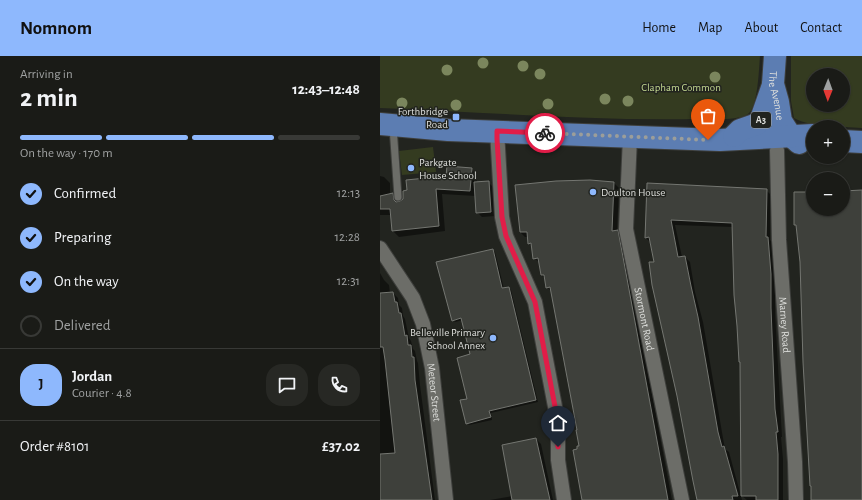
<!DOCTYPE html>
<html lang="en">
<head>
<meta charset="utf-8">
<style>
	:root { --surface:#1a1b17; --page:#272824; --text:#f1f3f6; --muted:#9fa1a1; --line:#383936; --accent:#8eb8fd }
	body { margin:0; font-family:"Alegreya Sans",sans-serif; background:var(--page); color:var(--text); height:100vh; display:flex; flex-direction:column; font-size:15px; white-space:nowrap }
	* { box-sizing:border-box; margin:0 }
	p { font-size:13px; color:var(--muted) }
	.icon { flex:none; width:22px; height:22px; fill:none; stroke:currentColor; stroke-width:2; stroke-linecap:round; stroke-linejoin:round }
	.map { position:relative; flex:1; overflow:hidden }
	.panel { display:flex; flex-direction:column; background:var(--surface); width:380px }
	.panel>* { flex:none }
	.needle { width:26px; rotate:181deg }
	.fabs { position:absolute; left:426px; top:12px; display:grid; gap:8px }
	.fabs a { display:grid; place-items:center; width:44px; height:44px; border-radius:50%; background:var(--surface); box-shadow:0 1px 3px #0004,0 0 0 1px var(--line); font-size:20px }
	.pin { position:absolute; display:grid; place-items:center; width:34px; height:34px; color:#fff; margin:-41px -17px; border-radius:50% 50% 50% 0; rotate:-45deg; box-shadow:0 0 4px #0007 }
	.pin .icon { rotate:45deg }
	.courier { position:absolute; display:grid; place-items:center; width:40px; height:40px; margin:-20px; border:3px solid #e11d48; border-radius:50%; background:#fff; color:#222; box-shadow:0 1px 5px #0007 }
	.head em { font-style:normal; font-weight:600 }
	.head div { display:flex; flex-direction:column-reverse }
	.head { display:flex; align-items:center; justify-content:space-between; height:68px; padding:0 20px }
	h1 { font-size:26px; font-weight:600; line-height:30px }
	.bar { display:grid; grid-template-columns:repeat(4,1fr); gap:6px 4px; align-content:center; height:48px; padding:0 20px }
	.bar i { height:5px; border-radius:3px; background:var(--line) }
	.bar .active { background:var(--accent) }
	.bar p { grid-column:span 4 }
	.line { display:flex; align-items:center; gap:10px; padding:0 20px; border-top:1px solid var(--line) }
	.line div { flex:1 }
	.round { display:grid; place-items:center; flex:none; width:42px; height:42px; border-radius:16px; background:var(--page) }
	ol { padding:0 20px; list-style:none }
	li { display:flex; align-items:center; gap:12px; height:44px }
	li p { margin-inline-start:auto }
	li .icon { padding:4px; border-radius:50%; background:var(--accent); color:#111; stroke-width:4 }
	li:last-child { color:var(--muted) }
	li i { width:22px; height:22px; border:2px solid var(--line); border-radius:50% }
	header { display:flex; align-items:center; gap:24px; box-sizing:border-box; height:56px; padding:0 20px; background:var(--accent); color:#111 }
	header strong { font-size:19px }
	nav { display:flex; gap:22px; margin-inline-start:auto; font-size:14px }
	main { display:flex; flex:1; min-height:0 }
	.map>svg:first-child { display:block }
</style>
</head>
<body>
<header>
<strong>Nomnom</strong>
<nav><a>Home</a><a>Map</a><a>About</a><a>Contact</a></nav>
</header>
<main>
<section class="panel">
<div class="head"><div><h1>2 min</h1><p>Arriving in</p></div><em>12:43–12:48</em></div>
<div class="bar"><i class="active"></i><i class="active"></i><i class="active"></i><i></i><p>On the way · 170 m</p></div>
<ol>
<li><svg class="icon" aria-label="check" viewBox="0 0 24 24"><path d="M5 12l5 5 9-10"/></svg>Confirmed<p>12:13</p></li>
<li><svg class="icon" aria-label="check" viewBox="0 0 24 24"><path d="M5 12l5 5 9-10"/></svg>Preparing<p>12:28</p></li>
<li><svg class="icon" aria-label="check" viewBox="0 0 24 24"><path d="M5 12l5 5 9-10"/></svg>On the way<p>12:31</p></li>
<li><i></i>Delivered</li>
</ol>
<div class="line" style="height:72px"><b class="round" style="background:var(--accent);color:#111">J</b><div><b>Jordan</b><p>Courier · 4.8</p></div><a class="round"><svg class="icon" aria-label="chat" viewBox="0 0 24 24"><path d="M4 5h16v11H9l-5 4z"/></svg></a><a class="round"><svg class="icon" aria-label="phone" viewBox="0 0 24 24"><path d="M5 4h4l2 5-3 2q2 4 5 5l2-3 5 2v4C11 20 4 13 5 4z"/></svg></a></div>
<div class="line" style="height:52px"><div>Order #8101</div><b>£37.02</b></div>
</section>
<div class="map">
<svg width="482" height="444" viewBox="0 0 482 444">
	<rect width="100%" height="100%" fill="#22241f"/>
	<path fill="#343b20" fill-rule="evenodd" d="M 0,0 L 380,0 C 379,12 378,51 368,58 C 359,65 330,63 317,63 C 212,65 106,56 0,52 Z
		M 411,0 L 482,0 L 482,72 C 461,70 432,72 414,62 L 411,45 ZM 433,19 L 463,19 L 463,49 L 433,49 Z
		M 53,91 L 56,116 L 22,119 L 19,95 Z"/>
	<path fill="#0007" d="M 91,113 L 97,119 L 97,127 L 108,126 L 113,131 L 115,160 L 102,161 L 97,156 L 96,140 L 62,138 L 65,175 L 19,181 L 13,175 L 11,159 L 0,159 L 0,120 L 4,121 L 10,127 L 10,139 L 12,138 L 18,144 L 19,147 L 67,121 Z
		M 210,125 L 234,127 L 239,132 L 237,175 L 242,180 L 292,444 L 203,444 L 198,394 L 200,391 L 172,236 L 167,231 L 166,223 L 161,219 L 160,207 L 154,202 L 153,191 L 149,187 L 148,181 L 145,181 L 140,176 Z
		M 268,128 L 386,134 L 391,139 L 390,184 L 393,187 L 395,223 L 395,257 L 402,381 L 401,381 L 403,403 L 403,444 L 367,444 L 362,440 L 361,308 L 360,306 L 353,171 L 295,169 L 302,201 L 305,201 L 310,206 L 315,236 L 323,266 L 343,382 L 345,393 L 349,396 L 362,444 L 318,444 L 276,206 L 271,187 L 266,182 Z
		M 113,194 L 115,196 L 124,233 L 129,232 L 131,234 L 158,346 L 111,357 L 112,364 L 89,369 L 87,367 L 91,299 L 83,264 L 75,266 L 73,264 Z
		M 0,217 L 4,224 L 9,229 L 10,237 L 13,237 L 18,242 L 19,249 L 22,252 L 23,260 L 25,263 L 29,282 L 31,285 L 33,293 L 35,295 L 37,305 L 38,307 L 40,329 L 55,444 L 0,444 Z
		M 156,383 L 161,388 L 173,444 L 110,444 L 133,440 Z"/>
	<path fill="#3e403b" stroke="#747671" d="M 67,110 L 92,112 L 90,135 L 56,133 L 59,170 L 12,175 L 10,153 L 0,153 L 0,140 L 13,137 L 14,144 L 16,146 L 20,145 L 23,143 L 23,135 L 27,134 L 26,124 L 66,120 Z
		M 210,124 L 234,126 L 232,175 L 238,174 L 288,444 L 202,444 L 193,394 L 197,393 L 197,390 L 199,390 L 196,374 L 197,374 L 170,231 L 166,232 L 164,219 L 161,219 L 158,202 L 153,203 L 151,187 L 148,188 L 147,176 L 140,176 L 135,129 L 176,125 Z
		M 109,125 L 111,156 L 96,157 L 94,126 Z
		M 267,127 L 387,133 L 386,181 L 388,181 L 391,218 L 391,252 L 395,353 L 398,376 L 396,376 L 398,398 L 398,444 L 376,444 L 376,440 L 361,440 L 360,306 L 359,306 L 357,270 L 354,239 L 352,167 L 291,164 L 298,201 L 305,200 L 311,230 L 318,261 L 338,376 L 342,391 L 344,390 L 358,440 L 352,440 L 353,444 L 317,444 L 313,425 L 297,340 L 272,229 L 269,206 L 274,206 L 269,181 L 265,182 Z
		M 482,134 L 482,444 L 431,444 L 431,430 L 430,430 L 423,306 L 420,206 L 416,169 L 414,169 L 414,136 L 433,136 L 433,153 L 463,153 L 463,135 Z
		M 113,193 L 122,232 L 129,231 L 156,344 L 109,355 L 111,361 L 86,368 L 80,344 L 87,343 L 77,302 L 90,298 L 81,262 L 72,265 L 56,206 Z
		M 13,236 L 15,246 L 17,246 L 19,257 L 21,257 L 25,280 L 27,279 L 28,289 L 31,289 L 32,301 L 34,301 L 35,324 L 52,444 L 0,444 L 0,398 L 15,397 L 5,304 L 3,291 L 0,291 L 0,237 Z
		M 156,382 L 170,444 L 132,444 L 122,389 Z"/>
	<g fill="none" stroke-linecap="round" stroke-linejoin="round">
		<defs>
			<path id="service" d="M 13,71 L 18,141"/>
			<g id="minor">
				<path d="M 117,75 L 122,161 L 126,180 L 155,246 L 177,361 L 178,377 L 178,404 L 184,444"/>
				<path id="s1" d="M 250,81 L 246,173 L 302,444"/>
				<path id="s2" d="M 397,94 L 399,184 L 415,406 L 416,444"/>
				<path id="s3" d="M 0,192 L 33,242 L 43,268 L 52,312 L 66,444"/>
			</g>
			<g id="trunk">
				<path id="s4" d="M 395,0 L 393,28 L 398,46 L 401,65 L 410,79 L 419,87"/>
				<path d="M 0,68 L 68,74 L 340,84 L 433,79"/>
				<path d="M 354,80 L 360,74 L 377,68 L 381,63 L 393,29"/>
				<path d="M 463,85 L 482,86"/>
			</g>
		</defs>
		<use href="#service" stroke="#3e3f3c" stroke-width="9"/>
		<use href="#minor" stroke="#3e3f3c" stroke-width="16"/>
		<use href="#trunk" stroke="#3e3f3c" stroke-width="24"/>
		<use href="#service" stroke="#6c6d68" stroke-width="7"/>
		<use href="#minor" stroke="#6c6d68" stroke-width="14"/>
		<use href="#trunk" stroke="#5c7db2" stroke-width="22"/>
	</g>
	<g fill="#7b865d">
		<circle cx="103" cy="7" r="5.5"/>
		<circle cx="143" cy="10" r="5.5"/>
		<circle cx="67" cy="14" r="5.5"/>
		<circle cx="160" cy="18" r="5.5"/>
		<circle cx="335" cy="21" r="5.5"/>
		<circle cx="225" cy="43" r="5.5"/>
		<circle cx="248" cy="45" r="5.5"/>
		<circle cx="22" cy="47" r="5.5"/>
		<circle cx="168" cy="48" r="5.5"/>
		<circle cx="76" cy="49" r="5.5"/>
	</g>
	<g fill="none" stroke-linecap="round" stroke-linejoin="round">
		<path stroke="#9c9e9a" stroke-width="4" stroke-dasharray="0 7.2" d="M 165,77 L 328,84"/>
		<path stroke="#e11d48" stroke-width="5" d="M 165,77 L 117,75 L 117,83 L 122,161 L 126,180 L 155,246 L 177,361 L 178,391"/>
	</g>
	<g fill="#8eb8fd" stroke="#22241f" stroke-width="1.5">
		<rect x="72" y="57" width="8" height="8" rx="2"/>
		<circle cx="31" cy="112" r="4"/>
		<circle cx="213" cy="136" r="4"/>
		<circle cx="113" cy="282" r="4"/>
	</g>
	<g text-anchor="middle" dominant-baseline="central" stroke-width="3" stroke-linejoin="round" paint-order="stroke">
		<rect fill="#22241f" stroke="#a6a7a3" stroke-width="1" x="371" y="56" width="20" height="16" rx="3"/>
		<g font-size="10" font-weight="bold" fill="#dedfdc">
			<text x="381" y="64">A3</text>
		</g>
		<g font-size="11" fill="#c3d790" stroke="#22241f">
			<text x="301" y="31">Clapham Common</text>
		</g>
		<g font-size="11" fill="#dedfdc" stroke="#22241f">
			<text stroke="none"><textPath href="#s4" startOffset="40">The Avenue</textPath></text>
			<text stroke="none"><textPath href="#s1" startOffset="184">Stormont Road</textPath></text>
			<text stroke="none"><textPath href="#s2" startOffset="175">Marney Road</textPath></text>
			<text stroke="none"><textPath href="#s3" startOffset="157">Meteor Street</textPath></text>
		</g>
		<g font-size="11" fill="#dedfdc" stroke="#22241f" text-anchor="end">
			<text x="68" y="55">Forthbridge<tspan x="68" dy="13">Road</tspan></text>
			<text x="39" y="106" text-anchor="start">Parkgate<tspan x="39" dy="13">House School</tspan></text>
			<text x="221" y="136" text-anchor="start">Doulton House</text>
			<text x="105" y="276">Belleville Primary<tspan x="105" dy="13">School Annex</tspan></text>
		</g>
	</g>
</svg>
<div class="fabs">
<a><svg class="needle" viewBox="-14 -14 28 28"><path d="M0-13l5 13h-10z" fill="#e53935"/><path d="M0 13l5-13h-10z" fill="#9fa1a1"/></svg></a>
<a>+</a>
<a>−</a>
</div>
<div class="pin" style="left:328px;top:84px;background:#ea580c"><svg class="icon" aria-label="bag" viewBox="0 0 24 24"><path d="M5 8h14l-1 12H6zM9 8a3 3 0 0 1 6 0"/></svg></div>
<div class="pin" style="left:178px;top:391px;background:#1f2937"><svg class="icon" aria-label="home" viewBox="0 0 24 24"><path d="M3 11l9-7 9 7M6 9v11h12V9"/></svg></div>
<div class="courier" style="left:165px;top:77px"><svg class="icon" aria-label="bike" viewBox="0 0 24 24"><circle cx="6" cy="16" r="4"/><circle cx="18" cy="16" r="4"/><path d="M6 16l4-8h5l3 8M10 8l3 8H6M13 5h3"/></svg></div>
</div>
</main>
</body>
</html>
